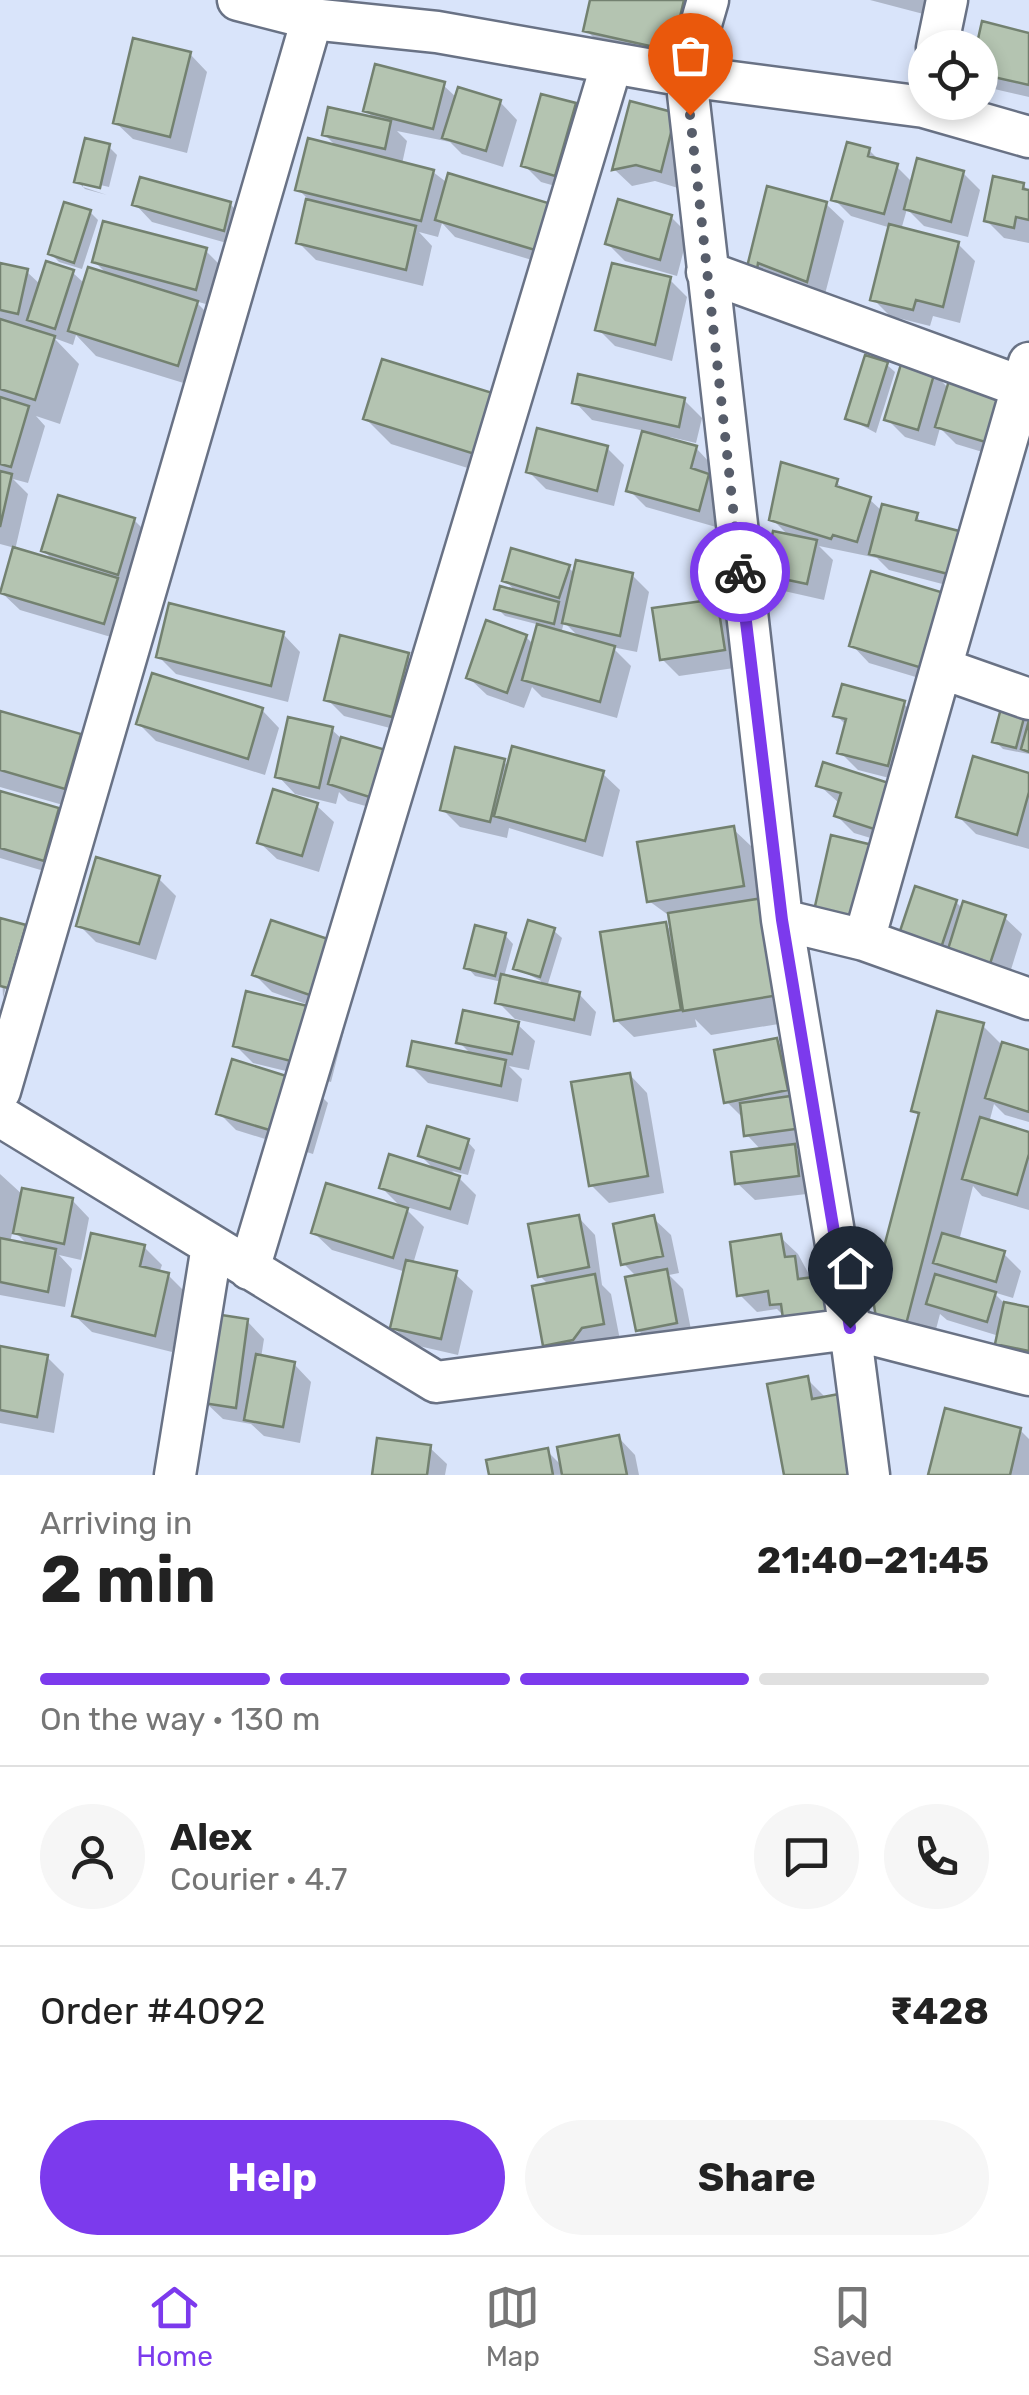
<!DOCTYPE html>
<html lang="en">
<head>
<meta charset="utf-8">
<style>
	:root { --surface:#fff; --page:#f6f6f6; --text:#222; --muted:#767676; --line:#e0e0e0; --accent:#7c3aed }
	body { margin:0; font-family:Rubik,sans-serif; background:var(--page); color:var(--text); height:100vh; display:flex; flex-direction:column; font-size:38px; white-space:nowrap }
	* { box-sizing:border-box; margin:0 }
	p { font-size:32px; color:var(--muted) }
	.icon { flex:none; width:55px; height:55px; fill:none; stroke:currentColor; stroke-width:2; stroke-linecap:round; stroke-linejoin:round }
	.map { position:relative; height:1475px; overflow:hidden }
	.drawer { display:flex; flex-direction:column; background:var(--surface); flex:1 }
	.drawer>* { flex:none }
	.fabs { position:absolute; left:908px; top:30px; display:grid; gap:20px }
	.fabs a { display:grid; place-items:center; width:90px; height:90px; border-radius:50%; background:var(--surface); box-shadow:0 5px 15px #0003; font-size:50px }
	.pin { position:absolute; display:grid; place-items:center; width:85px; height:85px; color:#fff; margin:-102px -42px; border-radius:50% 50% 50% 0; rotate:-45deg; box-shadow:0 0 10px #0007 }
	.pin .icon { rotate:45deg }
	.courier { position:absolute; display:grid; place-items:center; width:100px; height:100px; margin:-50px; border:8px solid #7c3aed; border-radius:50%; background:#fff; color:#222; box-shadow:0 2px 12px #0007 }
	.headline em { font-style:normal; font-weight:700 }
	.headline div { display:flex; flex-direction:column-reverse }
	.headline { display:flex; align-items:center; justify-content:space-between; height:170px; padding:0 40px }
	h1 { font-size:65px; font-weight:700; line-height:75px }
	.bar { display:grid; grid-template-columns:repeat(4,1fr); gap:15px 10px; align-content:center; height:120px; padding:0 40px }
	.bar i { height:12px; border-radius:8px; background:var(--line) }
	.bar .on { background:var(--accent) }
	.bar p { grid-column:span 4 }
	.line { display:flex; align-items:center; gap:25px; padding:0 40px; border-top:2px solid var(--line) }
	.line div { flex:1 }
	.round { display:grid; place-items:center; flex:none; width:105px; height:105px; border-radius:52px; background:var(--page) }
	.cta { display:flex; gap:20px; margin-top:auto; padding:20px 40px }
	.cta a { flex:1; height:115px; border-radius:60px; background:var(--accent); color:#fff; font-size:40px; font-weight:700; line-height:115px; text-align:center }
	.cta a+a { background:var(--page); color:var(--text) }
	.menu { display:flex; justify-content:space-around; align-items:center; height:140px; border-top:2px solid var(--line); background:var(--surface); font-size:28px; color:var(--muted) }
	.menu a { display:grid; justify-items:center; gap:5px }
	.menu .on { color:var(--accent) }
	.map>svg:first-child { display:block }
</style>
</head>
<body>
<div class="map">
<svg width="1029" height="1475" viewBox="0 0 1029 1475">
	<rect width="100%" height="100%" fill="#d9e4fa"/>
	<path fill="#0003" fill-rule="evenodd" d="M 592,0 L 714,0 L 697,75 L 611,55 L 586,30 Z
		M 870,0 L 935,0 L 931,16 Z
		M 1029,35 L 1029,97 L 990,88 L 980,78 L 980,48 Z
		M 190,54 L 207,72 L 187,153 L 133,139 L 115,122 Z
		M 443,85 L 457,98 L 500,102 L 517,120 L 503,167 L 462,154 L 450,142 L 397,131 L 407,141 L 402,164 L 433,172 L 562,269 L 455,237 L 442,223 L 438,237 L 419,232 L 432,246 L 423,286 L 316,260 L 299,243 L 309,200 L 298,189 L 339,149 L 324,134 L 376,120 L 365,110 Z
		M 632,104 L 692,133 L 678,188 L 655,181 L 632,186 L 615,170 Z
		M 575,106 L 592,123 L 573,191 L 541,182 L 524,165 Z
		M 109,147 L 117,155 L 109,187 L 83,181 L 83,187 L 107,195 L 85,189 L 77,181 Z
		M 869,150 L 880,161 L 896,166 L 913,183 L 963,173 L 980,190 L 968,237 L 924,226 L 907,209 L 901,230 L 958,244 L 975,261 L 960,323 L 933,316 L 930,326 L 890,316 L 873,299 L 891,228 L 851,216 L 834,199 Z
		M 1023,185 L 1029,191 L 1029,243 L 1004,238 L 986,220 Z
		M 135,204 L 230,204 L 248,222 L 241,247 L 152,222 Z
		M 826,204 L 844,221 L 824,298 L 750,266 Z
		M 90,212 L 98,220 L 82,269 L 59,262 L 51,254 Z
		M 671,217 L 688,234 L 677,276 L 625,261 L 608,244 Z
		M 205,250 L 223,268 L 213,306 L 195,301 L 222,328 L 203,389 L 96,356 L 76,335 L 73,345 L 54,338 L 79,364 L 60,424 L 36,416 L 45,426 L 28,483 L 13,479 L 28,494 L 15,550 L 55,562 L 44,551 L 134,520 L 151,537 L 136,590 L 123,586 L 134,598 L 121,640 L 20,610 L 2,593 L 15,548 L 0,544 L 0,265 L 27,272 L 41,285 L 72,272 L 85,284 L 109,276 L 95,262 Z
		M 670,280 L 687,297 L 672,361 L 615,346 L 598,329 Z
		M 383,362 L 506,480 L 391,444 L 366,419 Z
		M 886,364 L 895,372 L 876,433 L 848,418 Z
		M 934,373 L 949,389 L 1009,460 L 956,444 L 940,428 L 935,446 L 905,437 L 887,419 Z
		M 684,400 L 702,418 L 696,443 L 670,437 L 669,441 L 696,448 L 713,466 L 709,478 L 725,493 L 716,527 L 646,507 L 629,490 L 645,431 L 592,420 L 575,402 Z
		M 607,448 L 624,465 L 614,506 L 546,489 L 529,472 Z
		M 836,482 L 847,492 L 869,499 L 882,511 L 916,515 L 969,591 L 889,570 L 877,558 L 819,546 L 833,560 L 824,600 L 784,591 L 767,574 L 790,537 L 772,519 Z
		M 568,567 L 575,574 L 632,575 L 649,592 L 637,652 L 612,647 L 631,666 L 617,718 L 542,697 L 532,687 L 524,708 L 487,695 L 469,678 L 526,637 L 534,645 L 540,625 L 505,616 L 497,608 L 517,593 L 505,580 ZM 564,622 L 581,639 L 561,634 Z
		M 872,574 L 949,687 L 869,663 L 852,645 Z
		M 716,602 L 734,619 L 741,667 L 679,676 L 662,659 Z
		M 283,634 L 300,652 L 288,702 L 176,674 L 158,656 Z
		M 407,656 L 425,673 L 409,733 L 344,716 L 327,699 Z
		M 1029,695 L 1029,754 L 1003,749 L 995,741 Z
		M 904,704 L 921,721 L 905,782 L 858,770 L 840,752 L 847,726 L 836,715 Z
		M 262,710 L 279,728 L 265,775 L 156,741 L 138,723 Z
		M 0,713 L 80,736 L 105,762 L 91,813 L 0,787 Z
		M 331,729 L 343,740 L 397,815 L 348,801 L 339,792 L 336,804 L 295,794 L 278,776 Z
		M 503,761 L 509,767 L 602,773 L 620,790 L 603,857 L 509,828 L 507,838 L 460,827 L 442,809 Z
		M 825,766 L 894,845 L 854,833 L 837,816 L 840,804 L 819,785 Z
		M 1029,775 L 1029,849 L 976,834 L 958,816 Z
		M 0,793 L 58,811 L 75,828 L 61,876 L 0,858 Z
		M 316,805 L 334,822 L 319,872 L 277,859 L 259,842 Z
		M 733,829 L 751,846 L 760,901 L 803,1020 L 711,1035 L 695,1019 L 697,1027 L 634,1037 L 616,1020 L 665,924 L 673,933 L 671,917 L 649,901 Z
		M 158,878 L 176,896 L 156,960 L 96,942 L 79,925 Z
		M 956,902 L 963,909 L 1004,917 L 1022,934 L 1005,989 L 920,950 Z
		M 0,920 L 24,927 L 42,945 L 20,935 L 3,998 Z
		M 272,923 L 323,1010 L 344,1031 L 331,1082 L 253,1063 L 235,1045 L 308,1009 L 309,1005 L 272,992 L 255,975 Z
		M 553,930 L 562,938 L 547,987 L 579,994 L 596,1012 L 591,1036 L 515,1019 L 498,1002 L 502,982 L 475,976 L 467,967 L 505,935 L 513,944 L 504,977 L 540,985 L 541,981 L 516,968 Z
		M 517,1024 L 535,1041 L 529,1070 L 509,1066 L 522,1079 L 518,1102 L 428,1083 L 410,1065 L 473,1056 L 459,1042 Z
		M 982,1025 L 1001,1044 L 1029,1053 L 1029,1122 L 1005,1115 L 994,1104 L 989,1123 L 1029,1134 L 1029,1210 L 982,1196 L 973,1186 L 959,1241 L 1004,1254 L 1021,1271 L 1013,1298 L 993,1292 L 1006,1305 L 1029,1310 L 1029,1363 L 1015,1360 L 998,1343 L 999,1336 L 947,1320 L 940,1314 L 928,1360 L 881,1328 L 920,1116 L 914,1110 Z
		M 776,1040 L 794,1058 L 819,1145 L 795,1148 L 811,1164 L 815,1193 L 755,1200 L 737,1183 L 762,1151 L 747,1135 L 744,1119 L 727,1102 Z
		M 630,1075 L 647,1093 L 664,1193 L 609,1203 L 591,1185 Z
		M 311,1086 L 328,1103 L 313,1154 L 236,1130 L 219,1113 Z
		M 467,1141 L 475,1150 L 468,1175 L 452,1171 L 476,1195 L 468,1225 L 403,1206 L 424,1227 L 413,1264 L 455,1274 L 473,1291 L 458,1355 L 410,1344 L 393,1327 L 406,1272 L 332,1250 L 314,1233 L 403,1209 L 382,1188 L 436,1171 L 421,1156 Z
		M 0,1174 L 23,1195 L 72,1200 L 89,1218 L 81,1260 L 59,1255 L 72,1269 L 65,1307 L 0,1295 ZM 13,1230 L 29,1246 L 10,1242 Z
		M 578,1217 L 595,1235 L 602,1285 L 611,1294 L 620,1340 L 563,1362 L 545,1344 L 549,1285 L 540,1276 Z
		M 653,1218 L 671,1235 L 679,1273 L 669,1275 L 683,1289 L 693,1340 L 655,1347 L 638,1330 L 637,1277 L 624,1264 Z
		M 780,1237 L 798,1254 L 812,1280 L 786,1318 L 777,1309 L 757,1312 L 740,1295 Z
		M 144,1247 L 162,1265 L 159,1273 L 168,1275 L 186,1293 L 172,1352 L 92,1332 L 74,1315 Z
		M 247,1321 L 264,1339 L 261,1358 L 294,1364 L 311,1382 L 300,1443 L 264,1436 L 251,1424 L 223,1419 L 205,1402 Z
		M 0,1348 L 47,1357 L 64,1374 L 54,1433 L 0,1423 Z
		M 807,1379 L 827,1399 L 787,1475 Z
		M 1020,1430 L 1029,1439 L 1029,1475 L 931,1475 Z
		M 618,1437 L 635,1455 L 639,1475 L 491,1475 L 547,1451 L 563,1467 Z
		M 429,1447 L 447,1464 L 445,1475 L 375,1475 Z"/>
	<path fill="#b4c4b1" stroke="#738170" stroke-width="2.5" d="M 590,0 L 684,0 L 672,51 L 583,31 Z
		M 982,21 L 1029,33 L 1029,85 L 980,74 L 980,48 L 976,48 Z
		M 133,38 L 191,52 L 170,137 L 113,123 Z
		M 375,64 L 445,82 L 433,129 L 363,111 Z
		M 458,87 L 501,100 L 486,151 L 442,138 Z
		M 541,94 L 576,103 L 555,176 L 521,166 Z
		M 630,101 L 676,113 L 661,172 L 636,165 L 612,170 Z
		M 328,107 L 391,121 L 385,149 L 322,135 Z
		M 85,138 L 110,144 L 100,188 L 74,182 Z
		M 308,138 L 434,170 L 421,221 L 295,190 Z
		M 847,142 L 870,148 L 868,156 L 898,164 L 884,214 L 831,200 Z
		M 917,158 L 964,171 L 951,222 L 904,209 Z
		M 448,173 L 558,206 L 545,253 L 435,220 Z
		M 993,176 L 1024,183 L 1023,189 L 1029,190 L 1029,220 L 1016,217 L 1014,228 L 984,221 Z
		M 140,177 L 231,202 L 224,231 L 132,205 Z
		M 767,186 L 827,202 L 807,282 L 758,263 L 757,270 L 747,267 Z
		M 306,199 L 416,226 L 406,270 L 296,243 Z
		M 618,199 L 672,215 L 660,260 L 605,244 Z
		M 64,202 L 91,210 L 74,263 L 48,254 Z
		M 103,221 L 207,248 L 196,290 L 92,262 Z
		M 889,224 L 959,242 L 943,307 L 916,300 L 913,310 L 870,300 Z
		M 46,261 L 74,270 L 55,329 L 27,320 Z
		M 0,263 L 28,269 L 18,314 L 0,310 Z
		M 612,263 L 671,277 L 655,345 L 595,330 Z
		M 88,267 L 198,301 L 178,366 L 68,331 Z
		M 0,319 L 55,336 L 35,400 L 0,389 Z
		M 865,355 L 888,362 L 868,426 L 845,419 Z
		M 382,359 L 499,395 L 481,456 L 363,419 Z
		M 902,361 L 935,371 L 918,430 L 884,420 Z
		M 578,374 L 685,398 L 679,427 L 572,403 Z
		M 951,374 L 1008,391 L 992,444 L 935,427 Z
		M 0,397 L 29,406 L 11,467 L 0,464 Z
		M 537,428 L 608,446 L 597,491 L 526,472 Z
		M 642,431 L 697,446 L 691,468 L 709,474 L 699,511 L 626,491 Z
		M 781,462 L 838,479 L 836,486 L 871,497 L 857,542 L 833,535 L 831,539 L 769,520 Z
		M 0,471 L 12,474 L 0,527 Z
		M 58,495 L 135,518 L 118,575 L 41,551 Z
		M 882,504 L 918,513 L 916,520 L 963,532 L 952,575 L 869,554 Z
		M 773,531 L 817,540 L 807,584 L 764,575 Z
		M 13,547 L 118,578 L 104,624 L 0,593 Z
		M 511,548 L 570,565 L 559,598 L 502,581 Z
		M 576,560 L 633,573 L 620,636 L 562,623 Z
		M 871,571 L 954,596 L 932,671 L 849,646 Z
		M 500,586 L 559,602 L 554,624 L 494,609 Z
		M 717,599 L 725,650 L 660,660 L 652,608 Z
		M 169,603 L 284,632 L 271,686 L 156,657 Z
		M 486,620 L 527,635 L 507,693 L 466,678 Z
		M 537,624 L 615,646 L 600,702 L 522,680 Z
		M 340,635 L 409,653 L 392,717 L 324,700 Z
		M 152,673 L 263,708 L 248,759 L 136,724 Z
		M 842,684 L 905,701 L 888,766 L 837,753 L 846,719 L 833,716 Z
		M 1007,686 L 1029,699 L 1016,748 L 992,742 Z
		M 0,711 L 81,734 L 65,789 L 0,770 Z
		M 288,717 L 333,727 L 319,788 L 275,777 Z
		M 1029,720 L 1029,752 L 1021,749 Z
		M 341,737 L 393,752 L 379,800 L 328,784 Z
		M 512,746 L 604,771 L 585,841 L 494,816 Z
		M 455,747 L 505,759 L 490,822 L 440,810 Z
		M 973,756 L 1029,773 L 1029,792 L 1017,835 L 956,817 Z
		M 823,762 L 892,784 L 877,830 L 834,816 L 841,793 L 816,786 Z
		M 273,789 L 318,803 L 302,856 L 257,843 Z
		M 0,791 L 59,808 L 44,861 L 0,848 Z
		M 734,826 L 744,886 L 647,902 L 637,842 Z
		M 831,835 L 885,848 L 866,927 L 813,915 Z
		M 96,857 L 160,876 L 139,944 L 76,926 Z
		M 915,886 L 957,900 L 941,948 L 899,934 Z
		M 763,898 L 779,995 L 683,1011 L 668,913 Z
		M 963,901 L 1006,915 L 987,973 L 945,959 Z
		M 0,918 L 26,925 L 8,988 L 0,986 Z
		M 271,920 L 343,944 L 324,1000 L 252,975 Z
		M 528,920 L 555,928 L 540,977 L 513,969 Z
		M 666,922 L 681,1010 L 614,1021 L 600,932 Z
		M 475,925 L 506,933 L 495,976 L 464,968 Z
		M 501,974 L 580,992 L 574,1020 L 495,1003 Z
		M 246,991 L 328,1011 L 314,1067 L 233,1046 Z
		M 463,1010 L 519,1022 L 512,1054 L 456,1043 Z
		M 937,1011 L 984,1023 L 903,1336 L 878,1330 L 872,1293 L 919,1113 L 911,1111 Z
		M 777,1038 L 788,1090 L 724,1103 L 714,1050 Z
		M 412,1041 L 506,1060 L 501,1086 L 407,1066 Z
		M 1002,1042 L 1029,1050 L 1029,1112 L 985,1098 Z
		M 232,1059 L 312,1084 L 296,1138 L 216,1114 Z
		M 630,1073 L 648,1176 L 589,1186 L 571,1082 Z
		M 798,1095 L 803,1128 L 744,1136 L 740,1103 Z
		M 980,1117 L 1029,1132 L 1029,1154 L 1017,1195 L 962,1179 Z
		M 427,1126 L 469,1139 L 460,1169 L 418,1156 Z
		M 795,1144 L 799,1176 L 735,1184 L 731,1152 Z
		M 389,1154 L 460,1176 L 450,1209 L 379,1188 Z
		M 326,1183 L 408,1208 L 393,1258 L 311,1233 Z
		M 22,1188 L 73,1198 L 64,1244 L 13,1233 Z
		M 579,1215 L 589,1267 L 538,1277 L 528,1224 Z
		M 654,1215 L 663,1256 L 621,1265 L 613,1224 Z
		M 91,1233 L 145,1245 L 140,1266 L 169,1273 L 155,1336 L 72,1316 Z
		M 942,1233 L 1005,1251 L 996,1282 L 933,1263 Z
		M 781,1234 L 785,1257 L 795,1256 L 798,1279 L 822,1276 L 828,1319 L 784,1326 L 781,1304 L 770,1305 L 768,1291 L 737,1296 L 730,1242 Z
		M 0,1238 L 56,1249 L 48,1292 L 0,1282 Z
		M 406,1260 L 457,1271 L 441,1339 L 390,1328 Z
		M 667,1269 L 677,1323 L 636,1331 L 625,1277 Z
		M 595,1274 L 604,1324 L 582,1328 L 573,1340 L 543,1346 L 532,1286 Z
		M 935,1274 L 996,1292 L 987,1322 L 926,1304 Z
		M 1004,1302 L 1029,1307 L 1029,1351 L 995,1344 Z
		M 215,1314 L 248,1319 L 236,1408 L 203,1403 Z
		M 0,1346 L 48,1355 L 37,1417 L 0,1410 Z
		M 256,1354 L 295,1362 L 283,1427 L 244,1420 Z
		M 808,1376 L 812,1399 L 839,1394 L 855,1475 L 784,1475 L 767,1384 Z
		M 945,1408 L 1021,1428 L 1010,1475 L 928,1475 Z
		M 619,1435 L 627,1475 L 562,1475 L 557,1447 Z
		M 377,1438 L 431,1445 L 427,1475 L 372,1475 Z
		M 548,1448 L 553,1475 L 489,1475 L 486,1460 Z"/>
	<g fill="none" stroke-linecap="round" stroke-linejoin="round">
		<defs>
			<path id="minor" d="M 238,0 L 312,19
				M 708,0 L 686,76 L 782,920 L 850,1329 L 869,1475
				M 937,48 L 947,0
				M 707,272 L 1022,387
				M 941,668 L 1029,363
				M 782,920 L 864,940 L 941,668 L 1029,699
				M 864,940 L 1029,999
				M 0,1091 L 312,19 L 437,32 L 686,76 L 924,107 L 1029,137
				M 0,1116 L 436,1382 L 850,1329 L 1029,1375
				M 249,1269 L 612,63
				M 175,1475 L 212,1246"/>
		</defs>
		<use href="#minor" stroke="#697285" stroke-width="45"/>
		<use href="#minor" stroke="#fff" stroke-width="40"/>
	</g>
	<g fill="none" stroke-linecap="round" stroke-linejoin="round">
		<path stroke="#575d6a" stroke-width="10" stroke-dasharray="0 18" d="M 690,115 L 740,572"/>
		<path stroke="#7c3aed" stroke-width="12" d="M 740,572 L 782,920 L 850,1328"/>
	</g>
</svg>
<div class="fabs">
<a><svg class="icon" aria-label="locate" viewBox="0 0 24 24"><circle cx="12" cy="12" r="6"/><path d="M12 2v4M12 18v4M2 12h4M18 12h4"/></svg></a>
</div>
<div class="pin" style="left:690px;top:115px;background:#ea580c"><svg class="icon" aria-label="bag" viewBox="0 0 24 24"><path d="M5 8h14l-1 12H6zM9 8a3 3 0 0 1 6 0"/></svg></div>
<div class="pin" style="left:850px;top:1328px;background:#1f2937"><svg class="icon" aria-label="home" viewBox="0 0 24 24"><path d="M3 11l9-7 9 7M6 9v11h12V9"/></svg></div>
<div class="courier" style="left:740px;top:572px"><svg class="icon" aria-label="bike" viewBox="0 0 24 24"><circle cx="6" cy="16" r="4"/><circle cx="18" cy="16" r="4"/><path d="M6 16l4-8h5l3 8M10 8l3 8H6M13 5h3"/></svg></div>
</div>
<section class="drawer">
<div class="headline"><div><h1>2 min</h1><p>Arriving in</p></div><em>21:40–21:45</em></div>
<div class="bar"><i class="on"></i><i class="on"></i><i class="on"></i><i></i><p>On the way · 130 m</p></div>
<div class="line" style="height:180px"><a class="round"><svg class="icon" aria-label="person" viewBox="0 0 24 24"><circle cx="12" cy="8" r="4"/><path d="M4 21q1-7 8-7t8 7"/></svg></a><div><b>Alex</b><p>Courier · 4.7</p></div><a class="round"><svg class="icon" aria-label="chat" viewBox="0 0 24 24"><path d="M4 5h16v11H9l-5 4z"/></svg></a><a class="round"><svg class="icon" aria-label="phone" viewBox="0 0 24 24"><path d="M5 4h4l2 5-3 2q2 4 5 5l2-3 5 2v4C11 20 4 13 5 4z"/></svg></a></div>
<div class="line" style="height:130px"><div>Order #4092</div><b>₹428</b></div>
<div class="cta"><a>Help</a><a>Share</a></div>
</section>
<nav class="menu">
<a class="on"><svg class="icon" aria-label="home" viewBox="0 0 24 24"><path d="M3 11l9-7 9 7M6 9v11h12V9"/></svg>Home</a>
<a><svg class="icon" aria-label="map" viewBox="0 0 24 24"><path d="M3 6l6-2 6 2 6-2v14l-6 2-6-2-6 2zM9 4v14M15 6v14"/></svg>Map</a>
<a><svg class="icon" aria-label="saved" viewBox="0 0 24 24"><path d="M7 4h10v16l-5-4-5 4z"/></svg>Saved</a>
</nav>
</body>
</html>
